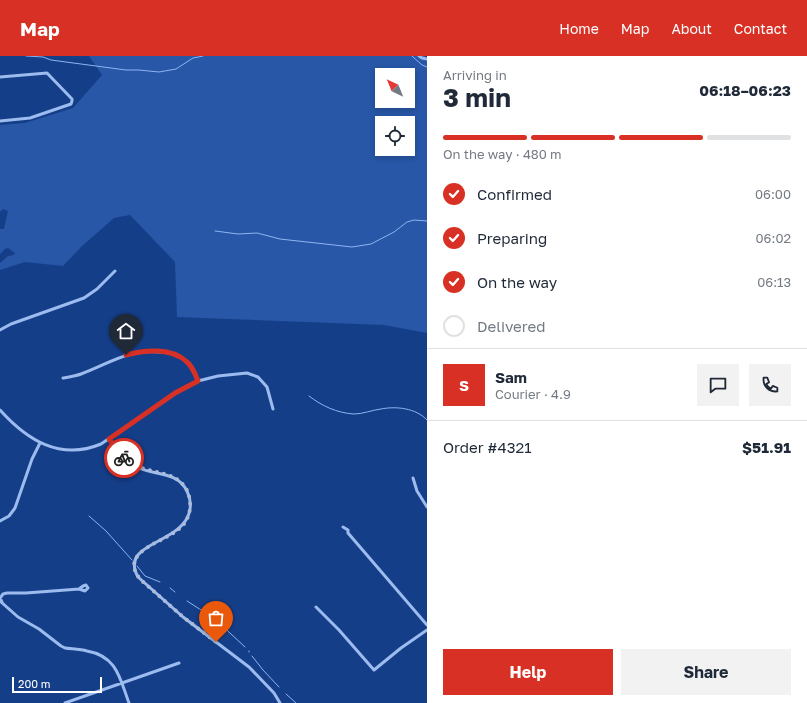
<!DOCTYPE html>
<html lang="en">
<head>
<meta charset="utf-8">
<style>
	:root { --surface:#fff; --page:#f2f2f3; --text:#1f2937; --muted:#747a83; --line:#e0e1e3; --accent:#d93025 }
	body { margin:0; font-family:"Golos Text",sans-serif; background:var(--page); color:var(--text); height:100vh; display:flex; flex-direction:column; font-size:15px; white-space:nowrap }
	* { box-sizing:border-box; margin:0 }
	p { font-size:13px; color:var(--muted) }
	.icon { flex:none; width:22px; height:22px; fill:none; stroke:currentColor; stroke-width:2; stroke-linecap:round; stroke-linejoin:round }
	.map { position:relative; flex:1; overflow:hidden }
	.details { display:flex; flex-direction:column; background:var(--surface); width:380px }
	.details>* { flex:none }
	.needle { width:26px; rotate:317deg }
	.tools { position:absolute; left:375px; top:12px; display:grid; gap:8px }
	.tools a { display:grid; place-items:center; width:40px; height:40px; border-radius:0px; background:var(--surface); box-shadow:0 2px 6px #0003; font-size:20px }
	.scale { position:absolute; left:12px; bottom:10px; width:90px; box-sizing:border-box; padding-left:4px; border:2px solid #fff; border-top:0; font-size:11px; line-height:14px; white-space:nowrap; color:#fff; -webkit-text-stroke:3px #153e88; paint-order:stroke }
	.pin { position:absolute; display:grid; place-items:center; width:34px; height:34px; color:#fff; margin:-41px -17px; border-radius:50% 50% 50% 0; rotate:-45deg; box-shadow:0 0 4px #0007 }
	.pin .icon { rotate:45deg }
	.courier { position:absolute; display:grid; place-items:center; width:40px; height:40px; margin:-20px; border:3px solid #d93025; border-radius:50%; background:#fff; color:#222; box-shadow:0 1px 5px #0007 }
	.overview em { font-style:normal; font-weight:700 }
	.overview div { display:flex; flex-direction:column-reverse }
	.overview { display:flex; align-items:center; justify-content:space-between; height:68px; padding:0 16px }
	h1 { font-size:26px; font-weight:700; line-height:30px }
	.bar { display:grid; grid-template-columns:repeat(4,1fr); gap:6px 4px; align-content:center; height:48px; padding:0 16px }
	.bar i { height:5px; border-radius:3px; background:var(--line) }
	.bar .active { background:var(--accent) }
	.bar p { grid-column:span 4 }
	.line { display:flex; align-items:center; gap:10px; padding:0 16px; border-top:1px solid var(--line) }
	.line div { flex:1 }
	.round { display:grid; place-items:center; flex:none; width:42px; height:42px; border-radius:0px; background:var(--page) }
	ol { padding:0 16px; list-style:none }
	li { display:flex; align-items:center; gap:12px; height:44px }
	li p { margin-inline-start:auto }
	li .icon { padding:4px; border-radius:50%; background:var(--accent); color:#fff; stroke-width:4 }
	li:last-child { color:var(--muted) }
	li i { width:22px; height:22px; border:2px solid var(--line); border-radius:50% }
	.action { display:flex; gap:8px; margin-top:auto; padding:8px 16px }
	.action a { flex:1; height:46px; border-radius:0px; background:var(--accent); color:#fff; font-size:16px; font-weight:700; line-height:46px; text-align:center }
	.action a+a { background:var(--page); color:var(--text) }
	header { display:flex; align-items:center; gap:24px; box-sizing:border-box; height:56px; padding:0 20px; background:var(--accent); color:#fff }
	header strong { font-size:19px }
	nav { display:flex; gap:22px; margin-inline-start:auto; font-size:14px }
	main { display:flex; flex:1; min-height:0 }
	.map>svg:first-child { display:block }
</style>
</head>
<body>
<header>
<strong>Map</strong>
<nav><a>Home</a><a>Map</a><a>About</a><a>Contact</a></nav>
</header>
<main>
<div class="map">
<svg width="427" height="647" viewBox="0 0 427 647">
	<rect width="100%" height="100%" fill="#153e88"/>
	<path fill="#2857a7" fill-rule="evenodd" d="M 89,0 L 425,0 L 427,4 L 427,277 L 384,269 L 177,261 L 175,206 L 130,159 L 114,162 L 81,191 L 63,210 L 25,206 L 0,214 L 0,207 L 8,200 L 14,199 L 15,197 L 8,192 L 5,193 L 0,198 L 0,173 L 4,173 L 8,155 L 3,153 L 0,156 L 0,69 L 25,67 L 73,52 L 102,19 ZM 382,19 L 408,19 L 408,45 L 382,45 ZM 382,67 L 408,67 L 408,93 L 382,93 Z"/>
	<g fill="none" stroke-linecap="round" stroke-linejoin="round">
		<path stroke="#8eb4f1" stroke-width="1" d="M 26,0 L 43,1 L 51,4 L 126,14 L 139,14 L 159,16 L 176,13 L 193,2 L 203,0
			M 412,0 L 422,9 L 427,11
			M 215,175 L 238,178 L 257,177 L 280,183 L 352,191 L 371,188 L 394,176 L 407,166 L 414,164 L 427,165
			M 309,340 C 322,350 337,357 354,358 C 363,358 372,354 381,353 C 396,350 416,352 427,364
			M 89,460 L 106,475 L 132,504
			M 137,510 L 145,520 L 160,526
			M 170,532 L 175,536
			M 187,545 L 212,561
			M 217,565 L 245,591
			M 249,595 L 249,596
			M 252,600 L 263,614 L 279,631
			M 286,638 L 296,647"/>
		<path stroke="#9cbbef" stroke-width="3" d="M 419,0 L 422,2 L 427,3
			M 0,21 L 47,17 L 72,43 L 72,45 L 71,48 L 30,62 L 0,65
			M 0,274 L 11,268 L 84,242 L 97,233 L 115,215
			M 63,322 C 69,321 76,320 81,318 C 110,307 128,293 160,296 C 181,297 190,305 198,325
			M 0,354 C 27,384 60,405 101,388 L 182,333 L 198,325 L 218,320 L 247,317 L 258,321 L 267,331 L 273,353
			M 109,383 C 116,393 123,404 134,410 C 152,420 177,414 187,435 C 190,441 191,447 190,453 C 185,489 118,485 138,521 L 183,561 L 249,611 L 274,637 L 280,647
			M 413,422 L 417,435 L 427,451
			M 0,465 L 9,460 L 15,452 L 32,403 L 40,387
			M 343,471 L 348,474 L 348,477 L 427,569
			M 0,545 L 18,561 L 39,573 L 61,590 L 65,592 C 72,593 80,593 87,595 C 117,600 120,623 129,647
			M 2,546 L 0,542 L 3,538 L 7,537 L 26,537 L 79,533 L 85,535 L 88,532 L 86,529 L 83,530 L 79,533
			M 316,551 L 339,574 L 374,614 L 401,592 L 427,574
			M 65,647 L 179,607"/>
	</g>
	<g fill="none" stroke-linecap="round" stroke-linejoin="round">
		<path stroke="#adbbd5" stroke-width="4" stroke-dasharray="0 7.2" d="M 124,402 C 145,422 186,409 190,446 C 191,456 187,467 179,473 C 165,486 116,496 141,524 L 183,561 L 216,586"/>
		<path stroke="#d93025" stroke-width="5" d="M 124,402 L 109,383 L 175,337 L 198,325 C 195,318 193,311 187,306 C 172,291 144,294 126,299"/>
	</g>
</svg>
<div class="tools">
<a><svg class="needle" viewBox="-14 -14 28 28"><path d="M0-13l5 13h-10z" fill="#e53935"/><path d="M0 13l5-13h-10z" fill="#747a83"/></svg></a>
<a><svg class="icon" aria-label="locate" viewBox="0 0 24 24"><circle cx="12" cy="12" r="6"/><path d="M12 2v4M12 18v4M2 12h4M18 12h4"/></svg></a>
</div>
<div class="scale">200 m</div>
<div class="pin" style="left:216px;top:586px;background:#ea580c"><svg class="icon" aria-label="bag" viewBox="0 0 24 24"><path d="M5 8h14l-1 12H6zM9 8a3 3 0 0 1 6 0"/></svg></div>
<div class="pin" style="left:126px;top:299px;background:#1f2937"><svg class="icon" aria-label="home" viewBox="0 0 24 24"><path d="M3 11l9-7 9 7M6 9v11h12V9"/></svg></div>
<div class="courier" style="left:124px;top:402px"><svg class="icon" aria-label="bike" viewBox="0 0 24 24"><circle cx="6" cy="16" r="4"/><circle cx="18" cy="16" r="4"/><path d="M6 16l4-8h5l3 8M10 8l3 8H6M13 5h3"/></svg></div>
</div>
<section class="details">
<div class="overview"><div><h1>3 min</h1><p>Arriving in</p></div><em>06:18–06:23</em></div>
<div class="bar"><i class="active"></i><i class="active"></i><i class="active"></i><i></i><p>On the way · 480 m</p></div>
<ol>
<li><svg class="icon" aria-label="check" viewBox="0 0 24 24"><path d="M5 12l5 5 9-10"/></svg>Confirmed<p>06:00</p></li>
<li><svg class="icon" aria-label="check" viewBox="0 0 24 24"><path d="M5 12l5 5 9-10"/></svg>Preparing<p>06:02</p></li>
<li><svg class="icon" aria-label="check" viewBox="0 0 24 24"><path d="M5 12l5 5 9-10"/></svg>On the way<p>06:13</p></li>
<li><i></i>Delivered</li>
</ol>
<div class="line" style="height:72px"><b class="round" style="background:var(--accent);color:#fff">S</b><div><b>Sam</b><p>Courier · 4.9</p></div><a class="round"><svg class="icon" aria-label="chat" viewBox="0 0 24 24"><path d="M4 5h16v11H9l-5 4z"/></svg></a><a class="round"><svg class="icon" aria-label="phone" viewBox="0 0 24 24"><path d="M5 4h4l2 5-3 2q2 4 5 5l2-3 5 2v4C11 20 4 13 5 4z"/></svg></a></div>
<div class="line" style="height:52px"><div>Order #4321</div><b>$51.91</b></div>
<div class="action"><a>Help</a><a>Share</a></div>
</section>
</main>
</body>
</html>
